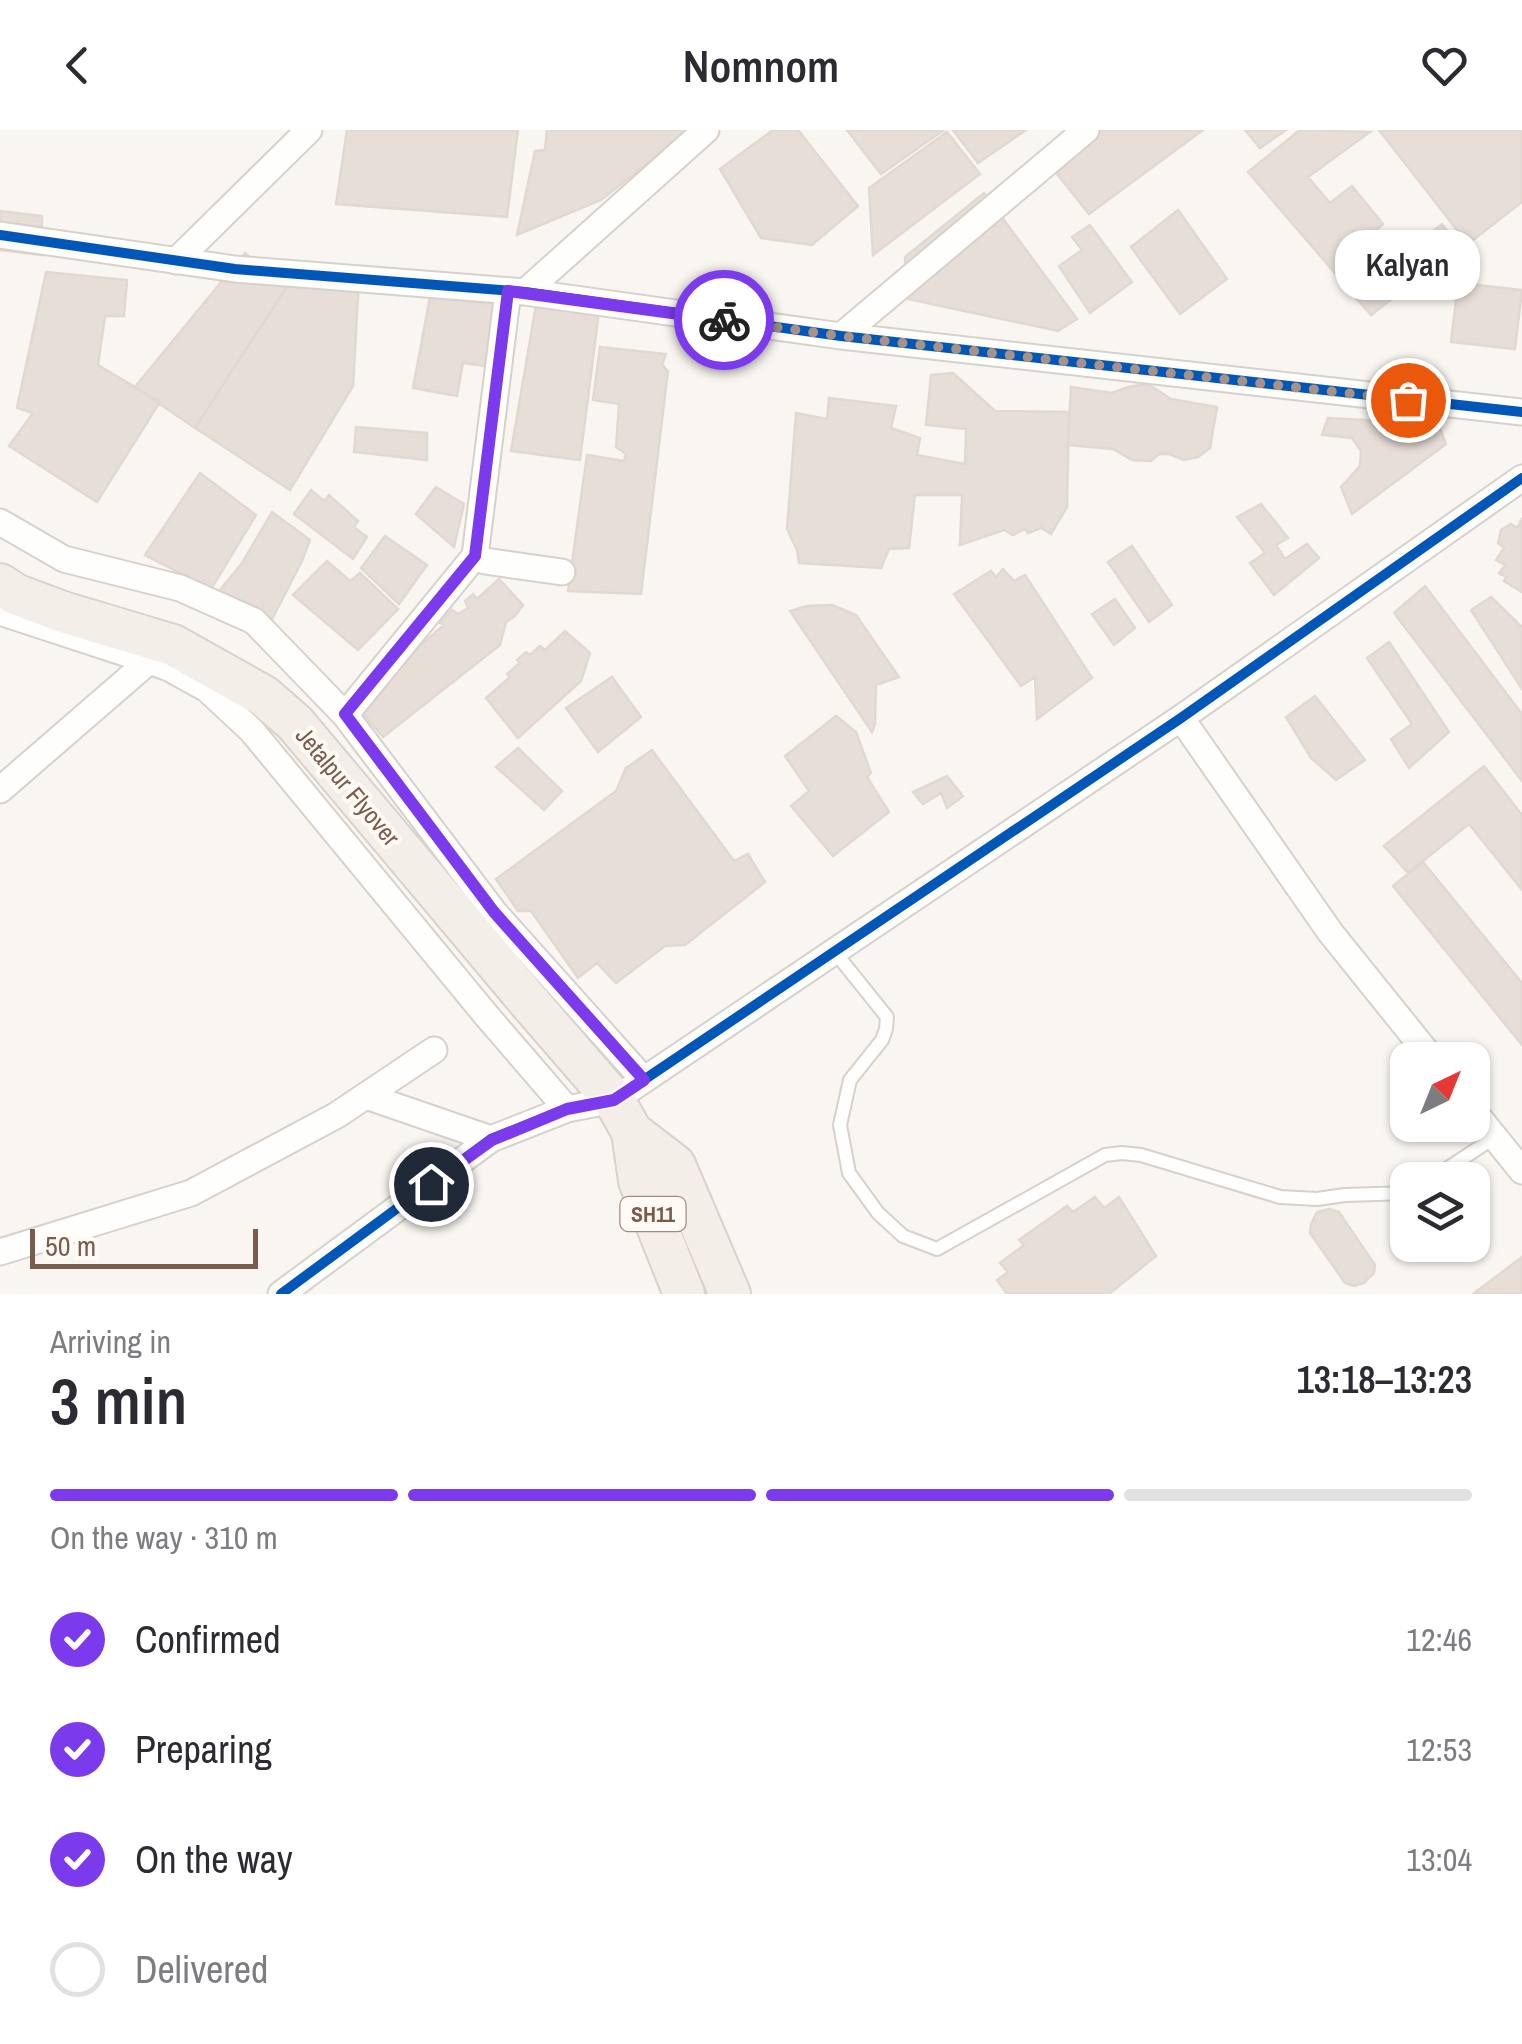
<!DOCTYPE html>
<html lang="en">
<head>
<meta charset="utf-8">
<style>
	:root { --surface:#fff; --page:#f7f7f7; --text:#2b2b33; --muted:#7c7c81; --line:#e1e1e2; --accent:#7c3aed }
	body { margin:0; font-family:"Archivo Narrow",sans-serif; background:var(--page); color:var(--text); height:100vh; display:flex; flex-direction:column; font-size:38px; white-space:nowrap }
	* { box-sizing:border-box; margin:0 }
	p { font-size:32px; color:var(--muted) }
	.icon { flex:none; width:55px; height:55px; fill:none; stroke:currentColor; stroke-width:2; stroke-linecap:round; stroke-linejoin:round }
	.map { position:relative; height:1164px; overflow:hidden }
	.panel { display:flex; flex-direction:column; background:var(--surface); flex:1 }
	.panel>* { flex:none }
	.needle { width:65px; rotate:43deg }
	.tools { position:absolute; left:1390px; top:912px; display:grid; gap:20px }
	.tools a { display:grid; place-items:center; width:100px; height:100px; border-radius:20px; background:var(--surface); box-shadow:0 2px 8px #0004; font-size:50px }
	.scale { position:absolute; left:30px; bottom:25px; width:228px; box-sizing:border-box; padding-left:10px; border:5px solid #7a5c4d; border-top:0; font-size:28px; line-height:35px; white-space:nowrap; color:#7a5c4d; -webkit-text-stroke:8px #fffaf3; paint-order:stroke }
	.pin { position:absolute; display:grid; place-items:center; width:85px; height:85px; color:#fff; margin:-42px; border:5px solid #fff; border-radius:50%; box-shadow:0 2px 10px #0007 }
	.courier { position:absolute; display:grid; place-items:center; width:100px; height:100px; margin:-50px; border:8px solid #7c3aed; border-radius:50%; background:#fff; color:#222; box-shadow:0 2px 12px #0007 }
	.bubble { position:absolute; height:70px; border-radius:30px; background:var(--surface); box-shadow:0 2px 8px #0004; font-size:32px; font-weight:600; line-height:70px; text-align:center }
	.overview em { font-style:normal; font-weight:600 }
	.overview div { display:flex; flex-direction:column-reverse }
	.overview { display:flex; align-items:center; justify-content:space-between; height:170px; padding:0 50px }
	h1 { font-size:65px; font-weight:600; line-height:75px }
	.bar { display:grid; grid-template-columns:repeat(4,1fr); gap:15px 10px; align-content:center; height:120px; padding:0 50px }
	.bar i { height:12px; border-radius:8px; background:var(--line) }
	.bar .on { background:var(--accent) }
	.bar p { grid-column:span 4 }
	ol { padding:0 50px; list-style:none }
	li { display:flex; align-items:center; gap:30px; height:110px }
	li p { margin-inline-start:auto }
	li .icon { padding:10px; border-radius:50%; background:var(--accent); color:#fff; stroke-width:4 }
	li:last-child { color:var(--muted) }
	li i { width:55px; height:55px; border:5px solid var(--line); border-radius:50% }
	header { display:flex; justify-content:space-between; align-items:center; height:130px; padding:0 50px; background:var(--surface); font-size:45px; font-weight:600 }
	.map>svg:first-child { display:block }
</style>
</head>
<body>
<header><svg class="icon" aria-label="back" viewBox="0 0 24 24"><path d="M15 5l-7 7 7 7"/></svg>Nomnom<svg class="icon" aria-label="heart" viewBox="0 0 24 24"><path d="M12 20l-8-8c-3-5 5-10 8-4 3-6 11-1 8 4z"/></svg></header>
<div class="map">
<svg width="1522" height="1164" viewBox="0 0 1522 1164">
	<rect width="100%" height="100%" fill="#f9f5f0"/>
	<path fill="#e6ded7" stroke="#e2d8d2" stroke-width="2.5" d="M 347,0 L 518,0 L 507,87 L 336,74 Z
		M 547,0 L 688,0 L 689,1 L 601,70 L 517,105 L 535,21 L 545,20 Z
		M 773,0 L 798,0 L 858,76 L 812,115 L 761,108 L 720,39 Z
		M 847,0 L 944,0 L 881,44 Z
		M 953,0 L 1026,0 L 978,33 Z
		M 1089,0 L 1203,0 L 1089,84 L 1049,34 Z
		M 1245,0 L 1286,0 L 1260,18 Z
		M 1300,0 L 1370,2 L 1308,47 L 1330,73 L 1352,56 L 1383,94 L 1362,113 L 1384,140 L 1442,94 L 1460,117 L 1371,185 L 1248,42 Z
		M 1379,0 L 1522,0 L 1522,72 L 1468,114 Z
		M 947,2 L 980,44 L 873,125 L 869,58 Z
		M 984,63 L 1077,189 L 1058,201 L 908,169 L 905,127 Z
		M 1178,80 L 1227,149 L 1180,184 L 1131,117 Z
		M 0,81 L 42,86 L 42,125 L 0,120 Z
		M 1090,95 L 1132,152 L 1090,183 L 1059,136 L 1082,120 L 1072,107 Z
		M 245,123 L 266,142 L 295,144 L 195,298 L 135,257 Z
		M 46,142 L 127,150 L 124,186 L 105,186 L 98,235 L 160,272 L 97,372 L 9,316 L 33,283 L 17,278 Z
		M 295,144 L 359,149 L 353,256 L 290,360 L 195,298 Z
		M 1458,153 L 1522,160 L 1515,219 L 1451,212 Z
		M 539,158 L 601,166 L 580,330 L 511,321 Z
		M 430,167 L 500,175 L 492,237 L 463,233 L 457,266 L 413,258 Z
		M 600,217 L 666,224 L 662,235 L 668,241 L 641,464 L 568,461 L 587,325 L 624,331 L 626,324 L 616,317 L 619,274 L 593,270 Z
		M 953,243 L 995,281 L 1069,282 L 1067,377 L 1051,404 L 1041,398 L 1028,403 L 1025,399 L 1013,405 L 1004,400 L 960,415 L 962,365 L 915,365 L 909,418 L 889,419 L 881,438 L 799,433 L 797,420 L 787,399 L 796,283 L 827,289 L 829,268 L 896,276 L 891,298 L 920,308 L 917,325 L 965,334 L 966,299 L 926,295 L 931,245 Z
		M 1148,254 L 1171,269 L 1217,277 L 1210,318 L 1198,327 L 1184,330 L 1169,324 L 1159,324 L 1151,331 L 1132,330 L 1113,319 L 1068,315 L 1071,257 L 1112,263 L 1128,257 Z
		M 1328,288 L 1438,294 L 1446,314 L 1352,384 L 1341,357 L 1360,336 L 1361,321 L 1352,308 L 1322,305 Z
		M 356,297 L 427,303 L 427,330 L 354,322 Z
		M 200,343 L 256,385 L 211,459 L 145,425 Z
		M 436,357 L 464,374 L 454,417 L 416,384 Z
		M 311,360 L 324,371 L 329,365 L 358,391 L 354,397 L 367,407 L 353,429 L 294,384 Z
		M 1261,374 L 1288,408 L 1276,415 L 1285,429 L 1307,414 L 1319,428 L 1274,465 L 1250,433 L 1265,423 L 1237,387 Z
		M 272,382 L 310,410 L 302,431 L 269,495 L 216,465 L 242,433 Z
		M 1522,389 L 1522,462 L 1504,451 L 1506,447 L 1499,443 L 1505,435 L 1496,430 L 1504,418 L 1498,413 L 1501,400 L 1511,394 L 1517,398 Z
		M 385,406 L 427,435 L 399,474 L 361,438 Z
		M 1132,416 L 1172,475 L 1149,492 L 1108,432 Z
		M 327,431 L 350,451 L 360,443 L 398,479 L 358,520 L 293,465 Z
		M 1003,439 L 1014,451 L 1025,445 L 1092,548 L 1037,589 L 1035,547 L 1021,556 L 954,464 L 991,441 L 996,447 Z
		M 499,449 L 523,475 L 515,486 L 506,492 L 500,515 L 383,607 L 354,573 L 444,495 L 440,493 L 452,480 L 458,484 L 468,478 L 465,471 L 473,464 L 477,469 Z
		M 1425,456 L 1522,584 L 1522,651 L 1394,483 Z
		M 1491,467 L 1522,497 L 1522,559 L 1471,480 Z
		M 1115,469 L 1135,498 L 1114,515 L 1092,484 Z
		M 832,475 L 856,485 L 899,547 L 876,555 L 875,594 L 872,602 L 790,481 L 807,476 Z
		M 565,501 L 590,523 L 581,551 L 518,608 L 486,568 L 510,547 L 507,544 L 520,533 L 517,530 L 526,522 L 530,525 L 540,516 L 545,520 Z
		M 1389,512 L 1449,602 L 1409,638 L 1391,609 L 1412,594 L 1367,528 Z
		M 612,547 L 641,587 L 598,622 L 566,578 Z
		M 1315,566 L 1365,630 L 1336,650 L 1311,628 L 1286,587 Z
		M 836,586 L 856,602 L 871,643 L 867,647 L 889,682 L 833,726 L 791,676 L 809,661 L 785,626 Z
		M 518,618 L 562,661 L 544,680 L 496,637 Z
		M 652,620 L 734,731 L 748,724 L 765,752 L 685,815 L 665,816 L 616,853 L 597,833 L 578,848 L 531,781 L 518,781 L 496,749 L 616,661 L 626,638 Z
		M 1484,636 L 1522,685 L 1522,760 L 1469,694 L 1408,743 L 1384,716 Z
		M 947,646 L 963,666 L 947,678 L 941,663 L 923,674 L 913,662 Z
		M 1423,732 L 1522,853 L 1522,915 L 1393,756 Z
		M 1095,1067 L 1104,1078 L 1119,1067 L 1156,1126 L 1109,1164 L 1007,1164 L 997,1150 L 1008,1142 L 1000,1133 L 1024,1115 L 1019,1110 L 1067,1076 L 1073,1082 Z
		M 1329,1079 L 1339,1082 L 1375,1135 L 1374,1143 L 1364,1153 L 1354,1156 L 1345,1153 L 1310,1103 L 1311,1094 L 1317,1082 Z
		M 1522,1127 L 1522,1164 L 1473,1164 Z"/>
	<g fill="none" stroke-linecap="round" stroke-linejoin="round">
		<defs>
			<path id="service" d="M 834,821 L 887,887 L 886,899 L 882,910 L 850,950 L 840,995 L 849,1043 L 878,1083 L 903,1106 L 937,1119 L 1105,1025 L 1122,1023 L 1141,1025 L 1280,1067 L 1317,1069 L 1345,1065 L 1408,1063
				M 1430,1050 L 1495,1007"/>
			<path id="minor" d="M 0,105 L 235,139 L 525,162 L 841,206 L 1522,282
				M 176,131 L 309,0
				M 525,162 L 706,0
				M 841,206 L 1086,0
				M 0,392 L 64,429 L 180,458 L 254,491 L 345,585 L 494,782 L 644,950
				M 475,426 L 485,431 L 562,442
				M 0,482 L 149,531 L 169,538 L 207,559 L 252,601 L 486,885 L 567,979
				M 345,585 L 475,426 L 508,161
				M 1181,588 L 1330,802 L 1433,930
				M 0,660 L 149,531
				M 366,966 L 491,1009
				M 1472,979 L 1522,1041
				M 0,1122 L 191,1063 L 337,985 L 434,920
				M 281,1164 L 491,1009 L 567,979 L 614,970 L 1181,588 L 1522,348"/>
			<path id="primary" d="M 0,454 L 15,464 L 63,482 L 173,515 L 264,566 L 295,593 L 530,873 L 614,970 L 632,1002 L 639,1051 L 684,1164
				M 632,1002 L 675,1035 L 730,1164"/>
		</defs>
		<use href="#service" stroke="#d7d1cb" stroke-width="16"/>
		<use href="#minor" stroke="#d7d1cb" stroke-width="29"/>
		<use href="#primary" stroke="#dad1cc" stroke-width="44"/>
		<use href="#service" stroke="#fefefd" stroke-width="12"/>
		<use href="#minor" stroke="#fefefd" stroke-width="25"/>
		<use href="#primary" stroke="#f3eee8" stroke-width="40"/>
		<defs>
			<path id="cycleway" d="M 0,105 L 235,139 L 525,162 L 841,206 L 1522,282
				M 281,1164 L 491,1009 L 567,979 L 614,970 L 1181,588 L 1522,348"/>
		</defs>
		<use href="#cycleway" stroke="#fffaf3" stroke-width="16"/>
		<use href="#cycleway" stroke="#0057b8" stroke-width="10"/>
	</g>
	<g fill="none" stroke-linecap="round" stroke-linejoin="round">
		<path stroke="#a69286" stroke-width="10" stroke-dasharray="0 18" d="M 724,190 L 840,206 L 1408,270"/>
		<path stroke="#7c3aed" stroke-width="12" d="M 431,1054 L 492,1010 L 567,979 L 614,970 L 644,950 L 494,782 L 345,584 L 475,426 L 508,161 L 724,190"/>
	</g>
	<g text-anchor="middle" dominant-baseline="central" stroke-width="8" stroke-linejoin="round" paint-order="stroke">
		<rect fill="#fffaf3" stroke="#a28b7f" stroke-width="2.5" x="620.5" y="1067" width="65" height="34" rx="8"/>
		<g font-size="22" font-weight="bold" fill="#7a5c4d">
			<text x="653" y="1084">SH11</text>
		</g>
		<g font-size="25" fill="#7a5c4d" stroke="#fffaf3">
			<text transform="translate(348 656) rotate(50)">Jetalpur Flyover</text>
		</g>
	</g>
</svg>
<div class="tools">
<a><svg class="needle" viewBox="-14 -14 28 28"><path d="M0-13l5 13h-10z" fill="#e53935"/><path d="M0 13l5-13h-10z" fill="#7c7c81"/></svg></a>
<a><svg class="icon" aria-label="layers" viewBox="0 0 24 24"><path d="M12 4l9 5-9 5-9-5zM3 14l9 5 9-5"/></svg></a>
</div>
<div class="scale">50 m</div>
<div class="pin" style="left:1408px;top:270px;background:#ea580c"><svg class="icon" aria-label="bag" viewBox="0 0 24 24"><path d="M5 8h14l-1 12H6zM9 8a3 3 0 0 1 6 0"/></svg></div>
<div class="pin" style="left:431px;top:1054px;background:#1f2937"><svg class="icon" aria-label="home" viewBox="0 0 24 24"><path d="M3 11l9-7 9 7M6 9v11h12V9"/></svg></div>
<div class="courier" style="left:724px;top:190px"><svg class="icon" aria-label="bike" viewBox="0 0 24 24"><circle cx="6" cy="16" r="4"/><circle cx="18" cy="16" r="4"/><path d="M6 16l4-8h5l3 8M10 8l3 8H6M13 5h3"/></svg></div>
<div class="bubble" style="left:1335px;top:100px;width:145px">Kalyan</div>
</div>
<section class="panel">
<div class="overview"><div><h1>3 min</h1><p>Arriving in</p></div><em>13:18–13:23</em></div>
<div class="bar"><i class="on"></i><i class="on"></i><i class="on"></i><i></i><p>On the way · 310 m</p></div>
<ol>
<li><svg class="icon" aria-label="check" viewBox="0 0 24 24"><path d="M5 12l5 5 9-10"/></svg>Confirmed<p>12:46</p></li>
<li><svg class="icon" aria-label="check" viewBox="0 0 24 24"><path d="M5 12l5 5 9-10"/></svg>Preparing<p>12:53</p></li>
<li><svg class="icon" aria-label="check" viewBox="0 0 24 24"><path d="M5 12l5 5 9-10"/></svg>On the way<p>13:04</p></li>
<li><i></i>Delivered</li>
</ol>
</section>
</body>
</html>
